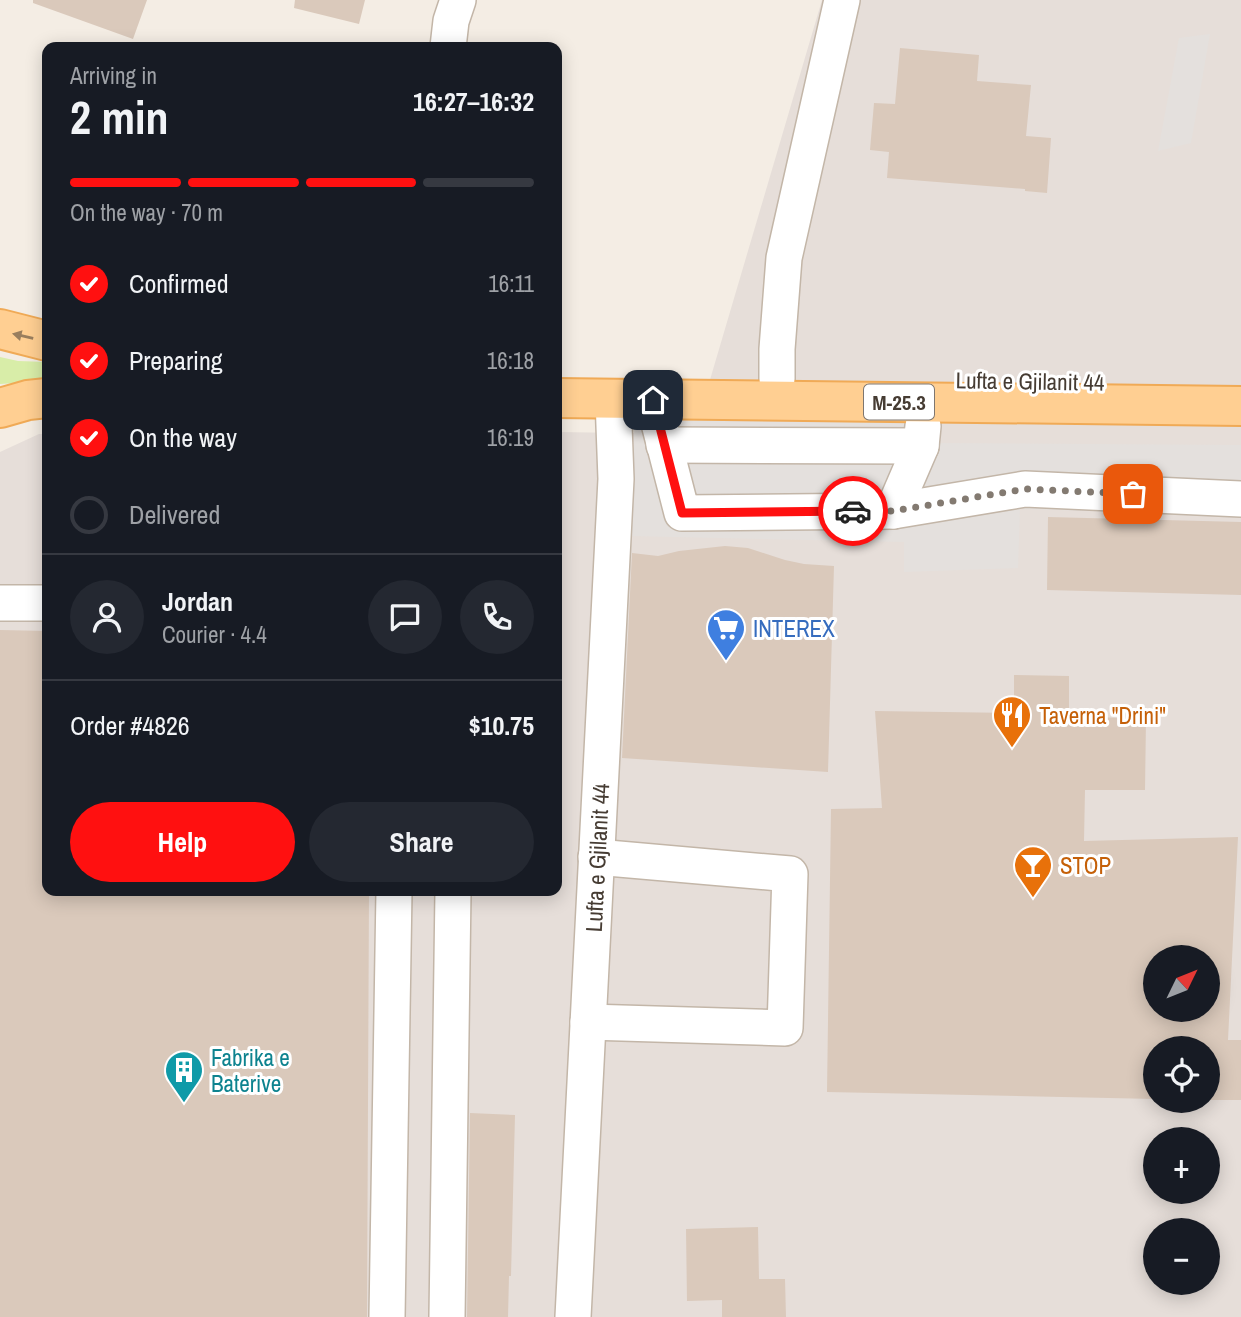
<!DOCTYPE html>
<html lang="en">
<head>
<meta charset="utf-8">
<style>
	:root { --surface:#171b24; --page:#242831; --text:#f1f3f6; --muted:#9ea1a6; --line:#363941; --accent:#ff1010 }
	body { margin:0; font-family:"Archivo Narrow",sans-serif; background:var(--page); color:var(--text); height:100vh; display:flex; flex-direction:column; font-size:26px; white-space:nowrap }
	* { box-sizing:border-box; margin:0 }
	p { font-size:23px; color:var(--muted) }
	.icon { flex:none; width:38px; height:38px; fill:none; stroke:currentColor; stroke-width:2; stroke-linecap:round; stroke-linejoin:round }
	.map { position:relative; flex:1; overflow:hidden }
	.panel { position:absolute; left:42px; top:42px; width:520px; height:854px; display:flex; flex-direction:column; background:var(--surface); border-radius:14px; box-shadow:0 4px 18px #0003 }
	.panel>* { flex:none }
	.needle { width:46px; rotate:47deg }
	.fabs { position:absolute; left:1143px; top:945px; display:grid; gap:14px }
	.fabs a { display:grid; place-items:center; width:77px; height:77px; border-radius:50%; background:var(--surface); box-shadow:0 4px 18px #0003; font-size:35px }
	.pin { position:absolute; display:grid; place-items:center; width:60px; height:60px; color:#fff; margin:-30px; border-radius:14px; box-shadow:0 4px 10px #0006 }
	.courier { position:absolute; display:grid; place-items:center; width:70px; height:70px; margin:-35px; border:5px solid #ff1010; border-radius:50%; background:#fff; color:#222; box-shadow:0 2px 9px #0007 }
	.overview em { font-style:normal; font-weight:700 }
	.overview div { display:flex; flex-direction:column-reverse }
	.overview { display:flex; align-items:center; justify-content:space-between; height:119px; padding:0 28px }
	h1 { font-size:46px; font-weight:700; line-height:52px }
	.bar { display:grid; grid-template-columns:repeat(4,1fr); gap:10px 7px; align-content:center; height:84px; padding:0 28px }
	.bar i { height:9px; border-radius:5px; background:var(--line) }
	.bar .active { background:var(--accent) }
	.bar p { grid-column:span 4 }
	.line { display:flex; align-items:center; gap:18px; padding:0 28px; border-top:2px solid var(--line) }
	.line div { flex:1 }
	.round { display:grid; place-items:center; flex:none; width:74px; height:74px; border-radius:37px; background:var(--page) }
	ol { padding:0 28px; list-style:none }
	li { display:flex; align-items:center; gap:21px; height:77px }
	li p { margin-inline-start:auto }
	li .icon { padding:7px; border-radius:50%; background:var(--accent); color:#fff; stroke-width:4 }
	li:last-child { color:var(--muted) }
	li i { width:38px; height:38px; border:4px solid var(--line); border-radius:50% }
	.action { display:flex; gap:14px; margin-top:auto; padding:14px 28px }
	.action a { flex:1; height:80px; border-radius:42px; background:var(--accent); color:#fff; font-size:28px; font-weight:700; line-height:80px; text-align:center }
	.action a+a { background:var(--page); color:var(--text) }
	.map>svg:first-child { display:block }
</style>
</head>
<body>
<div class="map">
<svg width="1241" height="1317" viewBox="0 0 1241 1317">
	<rect width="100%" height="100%" fill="#f4ede4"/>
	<path fill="#e6ded9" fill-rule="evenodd" d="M 822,0 L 1241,0 L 1241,1317 L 0,1317 L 0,452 L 39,434 L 47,434 L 47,891 L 556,891 L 557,432 L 694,434 ZM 1155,957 L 1208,957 L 1208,1010 L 1155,1010 ZM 1155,1048 L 1208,1048 L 1208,1101 L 1155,1101 ZM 1155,1139 L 1208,1139 L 1208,1192 L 1155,1192 ZM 1155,1230 L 1208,1230 L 1208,1283 L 1155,1283 Z"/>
	<path fill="#d8eda8" d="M 0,357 L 18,361 L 47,362 L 47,381 L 0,384 Z"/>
	<path fill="#e4e0dd" d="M 1210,34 L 1191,143 L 1158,151 L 1179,38 Z
		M 635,416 L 925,419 L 926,443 L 1241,445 L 1241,515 L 1020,509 L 1018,568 L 904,572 L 904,542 L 629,536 Z"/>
	<path fill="#dac9bb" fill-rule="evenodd" d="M 33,0 L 147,0 L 133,39 L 33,3 Z
		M 295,0 L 365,0 L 359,24 L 294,8 Z
		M 900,48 L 979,55 L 977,81 L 1031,85 L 1026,136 L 1051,138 L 1047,193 L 1025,191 L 1025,189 L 887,178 L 889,152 L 870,150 L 874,103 L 895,104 Z
		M 1048,517 L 1241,522 L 1241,595 L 1047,590 Z
		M 725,546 L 748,548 L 785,560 L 804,564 L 834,566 L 828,772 L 622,758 L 632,553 L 658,556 L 679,551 Z
		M 0,630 L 47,631 L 47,891 L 369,891 L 367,1317 L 0,1317 Z
		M 1014,675 L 1069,676 L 1069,716 L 1146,719 L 1145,790 L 1085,790 L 1084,841 L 1238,837 L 1228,1040 L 1241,1040 L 1241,1100 L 1208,1100 L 1208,1048 L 1155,1048 L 1155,1099 L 827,1092 L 831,809 L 882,808 L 875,711 L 1014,713 ZM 1155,957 L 1208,957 L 1208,1010 L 1155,1010 Z
		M 470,1113 L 515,1115 L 511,1276 L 509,1276 L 508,1317 L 467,1317 Z
		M 758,1227 L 759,1279 L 785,1279 L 786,1317 L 722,1317 L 722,1300 L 687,1301 L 686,1229 Z"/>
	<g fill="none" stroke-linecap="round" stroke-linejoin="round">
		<defs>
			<g id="minor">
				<path d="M 448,47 L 451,21 L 458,0"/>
				<path d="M 777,379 L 777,349 L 784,258 L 842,0"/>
				<path d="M 653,400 L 682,513 L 893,511 L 1025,489 L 1241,499"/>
				<path d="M 664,445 L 921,446"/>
				<path d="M 893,511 L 921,446 L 923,426"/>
				<path d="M 0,603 L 47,603"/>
				<path d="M 588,1022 L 785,1028 L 790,874 L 596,857"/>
				<path d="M 387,1317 L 394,891"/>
				<path d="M 447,1317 L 453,891"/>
				<path id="s1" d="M 573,1317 L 616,479 L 613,399"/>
			</g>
			<path id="major" d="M 0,329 L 47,341
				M 556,398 L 1241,406
				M 0,408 L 28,400 L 47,398"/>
		</defs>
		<use href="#minor" stroke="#c3b6a8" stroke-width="38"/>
		<use href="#major" stroke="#f0aa56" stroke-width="42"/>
		<use href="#minor" stroke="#fff" stroke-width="35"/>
		<use href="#major" stroke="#ffcf92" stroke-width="38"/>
	</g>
	<defs><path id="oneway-solid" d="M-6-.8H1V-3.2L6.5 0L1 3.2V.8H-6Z" transform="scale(1.75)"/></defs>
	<use fill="#997e5e" href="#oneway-solid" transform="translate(23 336) rotate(-167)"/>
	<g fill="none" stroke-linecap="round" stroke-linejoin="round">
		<path stroke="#837a71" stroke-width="7" stroke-dasharray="0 12.6" d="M 853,511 L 893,511 L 1025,489 L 1133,494"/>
		<path stroke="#ff1010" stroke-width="9" d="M 653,400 L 682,513 L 853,511"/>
	</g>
	<defs>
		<symbol id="supermarket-pin" viewBox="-11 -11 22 30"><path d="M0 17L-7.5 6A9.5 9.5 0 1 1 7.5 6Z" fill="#3f7fe0" stroke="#fff"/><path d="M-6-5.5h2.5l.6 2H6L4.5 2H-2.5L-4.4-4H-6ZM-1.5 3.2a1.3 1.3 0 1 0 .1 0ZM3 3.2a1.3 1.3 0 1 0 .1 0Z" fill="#fff"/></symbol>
		<symbol id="restaurant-pin" viewBox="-11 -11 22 30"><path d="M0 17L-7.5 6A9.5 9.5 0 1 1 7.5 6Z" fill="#e8710a" stroke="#fff"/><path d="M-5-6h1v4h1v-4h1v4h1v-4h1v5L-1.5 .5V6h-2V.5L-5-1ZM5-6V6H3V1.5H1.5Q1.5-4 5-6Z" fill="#fff"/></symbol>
		<symbol id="bar-pin" viewBox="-11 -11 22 30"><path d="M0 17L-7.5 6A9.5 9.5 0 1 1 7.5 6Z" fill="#e8710a" stroke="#fff"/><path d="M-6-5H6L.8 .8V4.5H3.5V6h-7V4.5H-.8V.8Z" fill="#fff"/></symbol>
		<symbol id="building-pin" viewBox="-11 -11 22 30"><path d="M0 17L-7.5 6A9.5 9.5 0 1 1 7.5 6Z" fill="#0f9aa8" stroke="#fff"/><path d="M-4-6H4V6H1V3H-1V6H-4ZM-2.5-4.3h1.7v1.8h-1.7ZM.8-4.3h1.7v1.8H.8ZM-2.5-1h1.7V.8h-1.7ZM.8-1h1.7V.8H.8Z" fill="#fff"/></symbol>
	</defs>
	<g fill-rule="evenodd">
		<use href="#supermarket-pin" x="704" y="606" width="44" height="60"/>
		<use href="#restaurant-pin" x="990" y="693" width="44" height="60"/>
		<use href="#bar-pin" x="1011" y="843" width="44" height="60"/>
		<use href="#building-pin" x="162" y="1048" width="44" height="60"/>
	</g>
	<g text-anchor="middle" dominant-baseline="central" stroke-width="6" stroke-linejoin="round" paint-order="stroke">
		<rect fill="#fff" stroke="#7e7670" stroke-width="2" x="864" y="384.5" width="70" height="35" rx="5"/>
		<g font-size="21" font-weight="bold" fill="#463c33">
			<text x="899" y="402">M-25.3</text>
		</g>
		<g font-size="23" fill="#463c33" stroke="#fff">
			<text transform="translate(1030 381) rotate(1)">Lufta e Gjilanit 44</text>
			<text stroke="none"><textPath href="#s1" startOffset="460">Lufta e Gjilanit 44</textPath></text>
		</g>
		<g font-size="23" fill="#366cbe" stroke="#fff" text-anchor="start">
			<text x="753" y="628">INTEREX</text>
		</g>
		<g font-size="23" fill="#c56008" stroke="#fff" text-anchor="start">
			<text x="1039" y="715">Taverna "Drini"</text>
			<text x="1060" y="865">STOP</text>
		</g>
		<g font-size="23" fill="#0d838f" stroke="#fff" text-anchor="start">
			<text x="211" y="1057">Fabrika e<tspan x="211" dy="26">Baterive</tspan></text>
		</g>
	</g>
</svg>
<div class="fabs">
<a><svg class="needle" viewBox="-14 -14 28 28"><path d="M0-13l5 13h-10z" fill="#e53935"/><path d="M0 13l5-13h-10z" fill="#9ea1a6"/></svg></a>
<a><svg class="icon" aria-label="locate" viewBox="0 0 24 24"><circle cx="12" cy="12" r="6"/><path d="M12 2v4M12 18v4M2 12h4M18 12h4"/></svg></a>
<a>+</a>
<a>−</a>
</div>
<div class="pin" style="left:1133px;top:494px;background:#ea580c"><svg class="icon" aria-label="bag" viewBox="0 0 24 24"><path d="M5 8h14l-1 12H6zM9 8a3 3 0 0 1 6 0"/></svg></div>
<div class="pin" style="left:653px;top:400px;background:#1f2937"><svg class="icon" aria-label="home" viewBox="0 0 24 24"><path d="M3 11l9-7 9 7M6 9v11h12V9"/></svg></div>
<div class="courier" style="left:853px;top:511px"><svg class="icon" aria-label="car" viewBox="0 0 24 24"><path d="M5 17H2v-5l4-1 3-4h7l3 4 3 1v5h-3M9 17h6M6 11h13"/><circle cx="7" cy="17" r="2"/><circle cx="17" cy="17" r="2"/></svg></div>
<section class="panel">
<div class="overview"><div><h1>2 min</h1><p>Arriving in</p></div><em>16:27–16:32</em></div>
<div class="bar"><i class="active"></i><i class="active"></i><i class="active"></i><i></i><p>On the way · 70 m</p></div>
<ol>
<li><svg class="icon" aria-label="check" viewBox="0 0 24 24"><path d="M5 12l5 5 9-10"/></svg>Confirmed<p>16:11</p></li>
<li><svg class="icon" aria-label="check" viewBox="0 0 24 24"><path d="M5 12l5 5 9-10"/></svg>Preparing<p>16:18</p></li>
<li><svg class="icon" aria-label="check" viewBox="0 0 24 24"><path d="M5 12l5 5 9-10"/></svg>On the way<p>16:19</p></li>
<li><i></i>Delivered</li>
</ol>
<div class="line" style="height:126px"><a class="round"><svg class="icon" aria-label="person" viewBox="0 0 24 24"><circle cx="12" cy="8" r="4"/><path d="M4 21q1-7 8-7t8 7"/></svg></a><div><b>Jordan</b><p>Courier · 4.4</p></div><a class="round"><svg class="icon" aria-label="chat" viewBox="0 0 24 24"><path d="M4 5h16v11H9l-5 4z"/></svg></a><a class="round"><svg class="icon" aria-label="phone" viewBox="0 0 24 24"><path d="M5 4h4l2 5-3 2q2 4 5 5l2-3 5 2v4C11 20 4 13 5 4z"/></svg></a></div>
<div class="line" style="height:91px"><div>Order #4826</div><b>$10.75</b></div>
<div class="action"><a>Help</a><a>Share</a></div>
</section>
</div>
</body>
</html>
